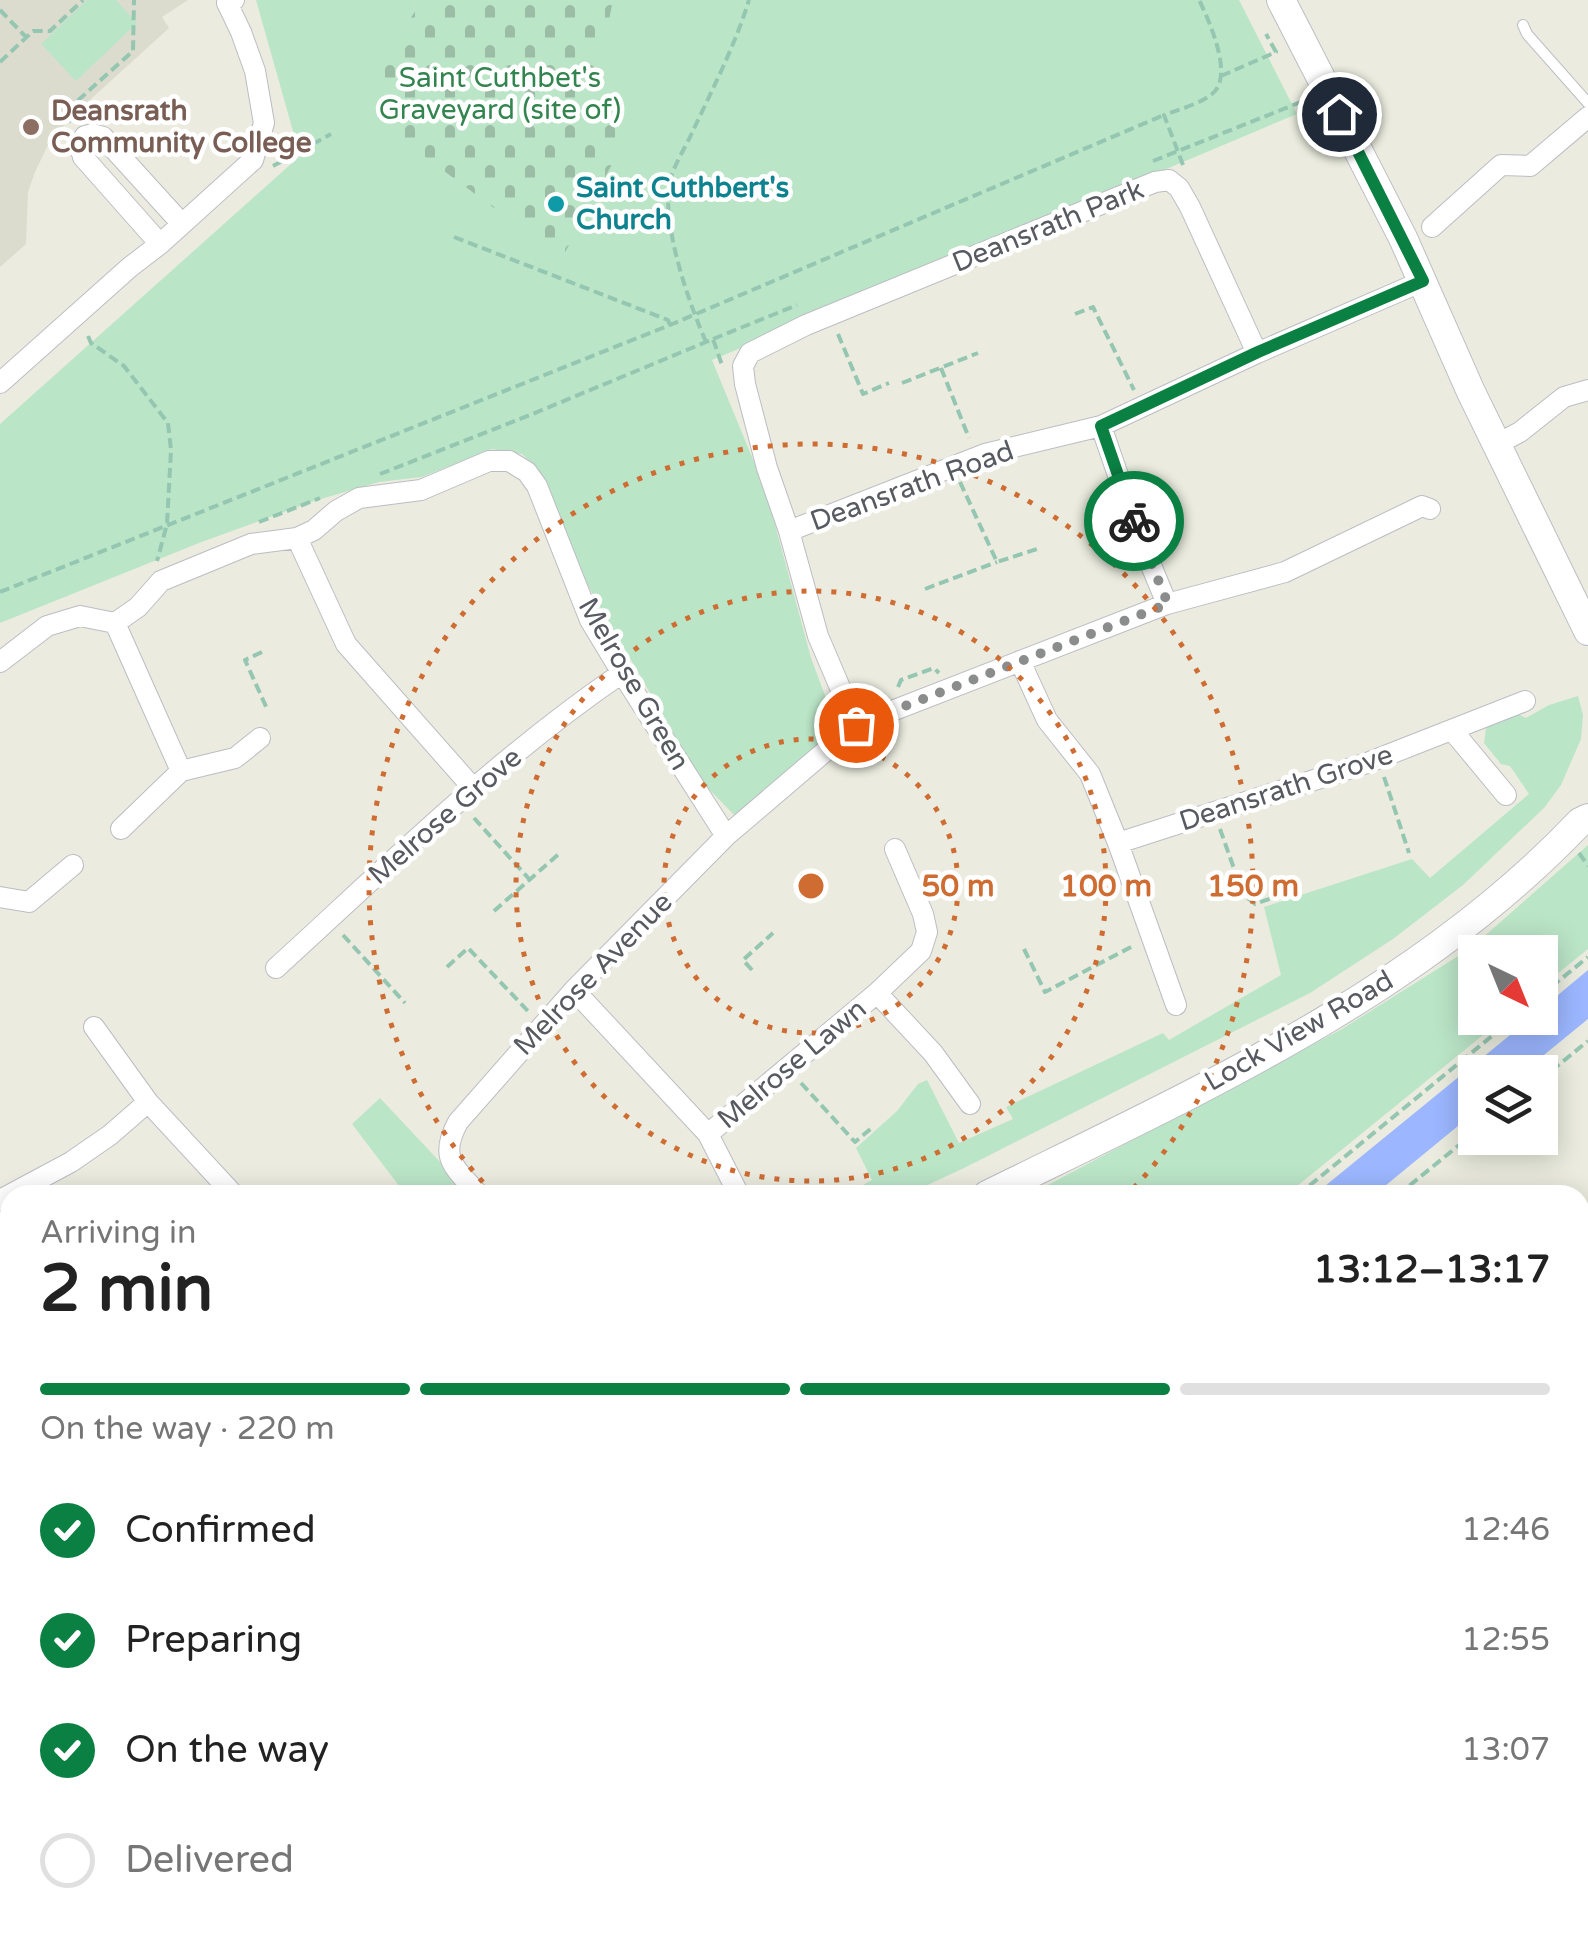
<!DOCTYPE html>
<html lang="en">
<head>
<meta charset="utf-8">
<style>
	:root { --surface:#fff; --page:#f2f2f2; --text:#222; --muted:#767676; --line:#e0e0e0; --accent:#0b8043 }
	body { margin:0; font-family:"Varela Round",sans-serif; background:var(--page); color:var(--text); height:100vh; display:flex; flex-direction:column; font-size:38px; white-space:nowrap }
	* { box-sizing:border-box; margin:0 }
	p { font-size:32px; color:var(--muted) }
	.icon { flex:none; width:55px; height:55px; fill:none; stroke:currentColor; stroke-width:2; stroke-linecap:round; stroke-linejoin:round }
	.map { position:relative; flex:1; overflow:hidden }
	.drawer { position:absolute; left:0px; top:1185px; width:1590px; height:750px; display:flex; flex-direction:column; background:var(--surface); border-radius:30px 30px 0 0; box-shadow:0 5px 25px #0003 }
	.drawer>* { flex:none }
	.needle { width:65px; rotate:137deg }
	.tools { position:absolute; left:1458px; top:935px; display:grid; gap:20px }
	.tools a { display:grid; place-items:center; width:100px; height:100px; border-radius:0px; background:var(--surface); box-shadow:0 5px 25px #0003; font-size:50px }
	.pin { position:absolute; display:grid; place-items:center; width:85px; height:85px; color:#fff; margin:-42px; border:5px solid #fff; border-radius:50%; box-shadow:0 2px 10px #0007 }
	.courier { position:absolute; display:grid; place-items:center; width:100px; height:100px; margin:-50px; border:8px solid #0b8043; border-radius:50%; background:#fff; color:#222; box-shadow:0 2px 12px #0007 }
	.headline em { font-style:normal; font-weight:800 }
	.headline div { display:flex; flex-direction:column-reverse }
	.headline { display:flex; align-items:center; justify-content:space-between; height:170px; padding:0 40px }
	h1 { font-size:65px; font-weight:800; line-height:75px }
	.bar { display:grid; grid-template-columns:repeat(4,1fr); gap:15px 10px; align-content:center; height:120px; padding:0 40px }
	.bar i { height:12px; border-radius:8px; background:var(--line) }
	.bar .active { background:var(--accent) }
	.bar p { grid-column:span 4 }
	ol { padding:0 40px; list-style:none }
	li { display:flex; align-items:center; gap:30px; height:110px }
	li p { margin-inline-start:auto }
	li .icon { padding:10px; border-radius:50%; background:var(--accent); color:#fff; stroke-width:4 }
	li:last-child { color:var(--muted) }
	li i { width:55px; height:55px; border:5px solid var(--line); border-radius:50% }
	.map>svg:first-child { display:block }
</style>
</head>
<body>
<div class="map">
<svg width="1588" height="1935" viewBox="0 0 1588 1935">
	<defs>
		<pattern id="forest-firs" width="22" height="20" patternUnits="userSpaceOnUse" patternTransform="scale(2.5)"><rect width="22" height="20" fill="#bbe5c7"/><path d="M5 1l3.5 6h-7zM16 11l3.5 6h-7z" fill="#9bbda5"/></pattern>
		<pattern id="cemetery-stones" width="16" height="16" patternUnits="userSpaceOnUse" patternTransform="scale(2.5)"><rect width="16" height="16" fill="#bbe5c7"/><path d="M2 7V4a2 2 0 0 1 4 0v3zM10 15v-3a2 2 0 0 1 4 0v3z" fill="#9bbda5"/></pattern>
	</defs>
	<rect width="100%" height="100%" fill="#ebecdf"/>
	<path fill="#dbdcce" d="M 0,0 L 188,0 L 162,17 L 169,28 L 69,119 L 47,147 L 35,172 L 28,192 L 26,244 L 0,267 Z"/>
	<path fill="#bbe5c7" d="M 87,0 L 116,0 L 137,23 L 76,81 L 41,44 Z
		M 256,0 L 1239,0 L 1297,114 L 712,360 L 766,491 L 811,658 L 837,728 L 738,819 L 701,781 L 584,579 L 541,473 L 522,454 L 492,449 L 422,477 L 379,482 L 314,501 L 199,543 L 0,623 L 0,424 L 300,156 Z
		M 1578,696 L 1583,715 L 1581,739 L 1561,785 L 1544,808 L 1463,885 L 1393,939 L 1310,993 L 964,1168 L 906,1195 L 845,1195 L 872,1180 L 856,1148 L 897,1111 L 918,1084 L 927,1080 L 959,1143 L 1013,1119 L 1006,1107 L 1163,1033 L 1169,1040 L 1281,975 L 1264,907 L 1412,859 L 1430,878 L 1529,794 L 1510,766 L 1501,764 L 1484,743 L 1486,728 L 1514,712 L 1526,718 L 1549,705 Z
		M 1588,845 L 1588,949 L 1540,988 L 1540,952 L 1475,952 L 1475,1018 L 1504,1018 L 1286,1195 L 1029,1195 L 1342,1029 L 1471,948 Z
		M 380,1098 L 471,1195 L 428,1195 L 420,1187 L 406,1195 L 352,1124 Z
		M 10,1596 L 10,1658 L 0,1646 L 0,1606 Z
		M 10,1859 L 10,1925 L 375,1925 L 361,1935 L 0,1935 L 0,1868 Z"/>
	<path fill="url(#forest-firs)" d="M 1580,1308 L 1588,1309 L 1588,1673 L 1580,1669 Z"/>
	<path fill="url(#cemetery-stones)" d="M 423,0 L 613,0 L 594,94 L 626,138 L 562,258 L 379,123 L 385,55 Z"/>
	<path fill="#9cb7ff" d="M 1588,970 L 1588,1019 L 1523,1072 L 1475,1072 L 1475,1112 L 1374,1195 L 1314,1195 L 1531,1018 L 1540,1018 L 1540,1010 Z
		M 424,1925 L 488,1925 L 476,1935 L 411,1935 Z"/>
	<g fill="none" stroke-linecap="round" stroke-linejoin="round">
		<defs>
			<path id="service" d="M 1523,25 L 1527,34 L 1588,103"/>
			<path id="minor" d="M 1432,227 L 1501,165 L 1530,166 L 1588,117
				M 160,244 L 83,157 L 80,146 L 85,136 L 92,134 L 103,137 L 182,224
				M 0,383 L 130,267 L 160,244 L 253,160 L 264,123 L 255,71 L 241,32 L 227,3 L 234,0
				M 1101,426 L 1139,536 L 1167,604
				M 1497,444 L 1520,432 L 1564,397 L 1588,390
				M 789,531 L 985,454 L 1101,426 L 1257,353 L 1423,281
				M 297,538 L 346,644 L 473,788
				M 115,623 L 181,771 L 121,829
				M 1020,661 L 1047,720 L 1090,774 L 1118,843 L 1176,1005
				M 0,662 L 47,626 L 80,616 L 115,623 L 138,607 L 161,581 L 251,544 L 297,538 L 314,530 L 336,511 L 359,498 L 421,490 L 489,461 L 509,461 L 527,472 L 537,486 L 590,620 L 622,673 L 726,836
				M 856,725 L 818,636 L 789,531 L 767,468 L 745,384 L 743,366 L 750,353 L 806,325 L 1155,182 L 1169,180 L 1179,188 L 1190,207 L 1257,353
				M 1452,730 L 1506,795
				M 181,771 L 235,758 L 260,738
				M 1118,843 L 1367,763 L 1525,701
				M 0,897 L 29,902 L 73,865
				M 276,968 C 388,866 496,759 622,673
				M 574,990 L 708,1134 L 739,1195
				M 877,993 L 933,1053 L 970,1104
				M 94,1027 L 148,1102 L 234,1195
				M 708,1134 L 877,993 L 921,951 L 927,932 L 923,914 L 895,849
				M 479,1195 C 455,1167 438,1159 458,1122 L 574,990 L 726,836 L 856,725 L 1167,604 L 1285,572 L 1422,506 L 1430,509
				M 0,1200 L 71,1162 L 110,1135 L 148,1102
				M 0,1337 L 10,1353
				M 0,1675 L 10,1685
				M 1017,1925 L 1025,1935
				M 680,1935 L 692,1925
				M 1039,1935 L 1052,1925"/>
			<path id="tertiary" d="M 1281,0 L 1403,238 L 1471,392 L 1588,631
				M 987,1195 C 1196,1092 1417,994 1580,822 L 1588,818
				M 0,1835 L 10,1824"/>
		</defs>
		<use href="#service" stroke="#bcbdc4" stroke-width="12"/>
		<use href="#minor" stroke="#bcbdc4" stroke-width="22"/>
		<use href="#tertiary" stroke="#bcbdc4" stroke-width="30"/>
		<path stroke="#94c6b1" stroke-width="4" stroke-dasharray="10 5" stroke-linecap="butt" d="M 0,10 L 26,37
			M 0,62 L 33,31 L 50,31 L 83,0
			M 1221,76 L 1276,52 L 1266,34
			M 83,116 L 95,108 L 103,117
			M 71,122 L 64,113 L 133,51 L 134,0
			M 1153,161 L 1301,102
			M 1183,165 L 1164,115 C 1178,110 1206,102 1215,91 C 1232,72 1209,20 1199,0
			M 273,166 L 331,134
			M 454,237 L 668,320 L 670,325
			M 1075,314 L 1093,307 L 1134,390
			M 838,334 L 863,394 L 889,383
			M 88,336 L 91,343 L 124,366 L 168,423 L 171,450 L 167,524 L 157,561
			M 713,339 L 797,305
			M 706,342 C 688,301 663,228 669,185 C 672,168 684,150 691,135 C 711,92 735,46 749,0
			M 941,368 L 969,438
			M 902,383 L 978,353
			M 380,474 L 530,415 L 706,342 L 713,339 L 723,368
			M 960,482 L 997,562 L 1040,548
			M 259,522 L 320,498
			M 925,589 L 997,562
			M 0,592 L 670,325 L 1164,115
			M 262,652 L 245,660 L 268,711
			M 898,687 L 901,680 L 934,668 L 939,673
			M 1384,777 L 1409,853
			M 474,818 L 530,880
			M 1220,829 L 1243,894 L 1255,904 L 1281,895
			M 1579,853 L 1588,866
			M 494,911 L 561,852
			M 343,935 L 405,1003
			M 1024,949 L 1045,992 L 1133,946
			M 447,967 L 468,948 L 528,1011
			M 752,970 L 743,960 L 773,933
			M 1540,996 L 1588,957
			M 1540,1080 L 1588,1041
			M 801,1083 L 855,1142 L 874,1126
			M 1298,1195 L 1514,1018
			M 1398,1195 L 1475,1132
			M 375,1935 L 389,1925
			M 503,1935 L 514,1925"/>
		<use href="#service" stroke="#fff" stroke-width="10"/>
		<use href="#minor" stroke="#fff" stroke-width="20"/>
		<use href="#tertiary" stroke="#fff" stroke-width="28"/>
	</g>
	<g fill="none" stroke-linecap="round" stroke-linejoin="round">
		<path stroke="#8b8d8d" stroke-width="10" stroke-dasharray="0 18" d="M 856,725 L 1168,604 L 1134,521"/>
		<path stroke="#0b8043" stroke-width="12" d="M 1134,521 L 1101,426 L 1258,352 L 1423,281 L 1339,114"/>
	</g>
	<g fill="none" stroke="#ce6c32" stroke-width="5" stroke-dasharray="5 10">
		<circle cx="811" cy="886" r="147"/>
		<circle cx="811" cy="886" r="295"/>
		<path d="M493 1193A442 442 0 1 1 1129 1193"/>
	</g>
	<circle fill="#8d6e63" stroke="#fff" stroke-width="4" cx="31" cy="127" r="10"/>
	<circle fill="#0f9aa8" stroke="#fff" stroke-width="4" cx="556" cy="204" r="10"/>
	<g text-anchor="middle" dominant-baseline="central" stroke-width="9" stroke-linejoin="round" paint-order="stroke">
		<g font-size="28" fill="#338550" stroke="#fff">
			<text x="500" y="78">Saint Cuthbet's<tspan x="500" dy="32">Graveyard (site of)</tspan></text>
		</g>
		<g font-size="28" font-weight="bold" fill="#785e54" stroke="#fff" text-anchor="start">
			<text x="51" y="111">Deansrath<tspan x="51" dy="32">Community College</tspan></text>
		</g>
		<g font-size="28" font-weight="bold" fill="#0d838f" stroke="#fff" text-anchor="start">
			<text x="576" y="188">Saint Cuthbert's<tspan x="576" dy="32">Church</tspan></text>
		</g>
		<g font-size="28" fill="#585a61" stroke="#fff">
			<text transform="translate(1048 226) rotate(-22)">Deansrath Park</text>
			<text transform="translate(912 486) rotate(-20)">Deansrath Road</text>
			<text transform="translate(634 684) rotate(60)">Melrose Green</text>
			<text transform="translate(1286 788) rotate(-18)">Deansrath Grove</text>
			<text transform="translate(445 816) rotate(-41)">Melrose Grove</text>
			<text transform="translate(593 974) rotate(-46)">Melrose Avenue</text>
			<text transform="translate(1299 1031) rotate(-30)">Lock View Road</text>
			<text transform="translate(792 1064) rotate(-40)">Melrose Lawn</text>
		</g>
	</g>
	<circle cx="811" cy="886" r="15" fill="#ce6c32" stroke="#fff" stroke-width="5"/>
	<g font-size="30" text-anchor="middle" font-weight="bold" fill="#ce6c32" stroke="#fff" stroke-width="9" stroke-linejoin="round" paint-order="stroke">
		<text x="958" y="896">50 m</text>
		<text x="1106" y="896">100 m</text>
		<text x="1253" y="896">150 m</text>
	</g>
</svg>
<div class="tools">
<a><svg class="needle" viewBox="-14 -14 28 28"><path d="M0-13l5 13h-10z" fill="#e53935"/><path d="M0 13l5-13h-10z" fill="#767676"/></svg></a>
<a><svg class="icon" aria-label="layers" viewBox="0 0 24 24"><path d="M12 4l9 5-9 5-9-5zM3 14l9 5 9-5"/></svg></a>
</div>
<div class="pin" style="left:856px;top:725px;background:#ea580c"><svg class="icon" aria-label="bag" viewBox="0 0 24 24"><path d="M5 8h14l-1 12H6zM9 8a3 3 0 0 1 6 0"/></svg></div>
<div class="pin" style="left:1339px;top:114px;background:#1f2937"><svg class="icon" aria-label="home" viewBox="0 0 24 24"><path d="M3 11l9-7 9 7M6 9v11h12V9"/></svg></div>
<div class="courier" style="left:1134px;top:521px"><svg class="icon" aria-label="bike" viewBox="0 0 24 24"><circle cx="6" cy="16" r="4"/><circle cx="18" cy="16" r="4"/><path d="M6 16l4-8h5l3 8M10 8l3 8H6M13 5h3"/></svg></div>
<section class="drawer">
<div class="headline"><div><h1>2 min</h1><p>Arriving in</p></div><em>13:12–13:17</em></div>
<div class="bar"><i class="active"></i><i class="active"></i><i class="active"></i><i></i><p>On the way · 220 m</p></div>
<ol>
<li><svg class="icon" aria-label="check" viewBox="0 0 24 24"><path d="M5 12l5 5 9-10"/></svg>Confirmed<p>12:46</p></li>
<li><svg class="icon" aria-label="check" viewBox="0 0 24 24"><path d="M5 12l5 5 9-10"/></svg>Preparing<p>12:55</p></li>
<li><svg class="icon" aria-label="check" viewBox="0 0 24 24"><path d="M5 12l5 5 9-10"/></svg>On the way<p>13:07</p></li>
<li><i></i>Delivered</li>
</ol>
</section>
</div>
</body>
</html>
